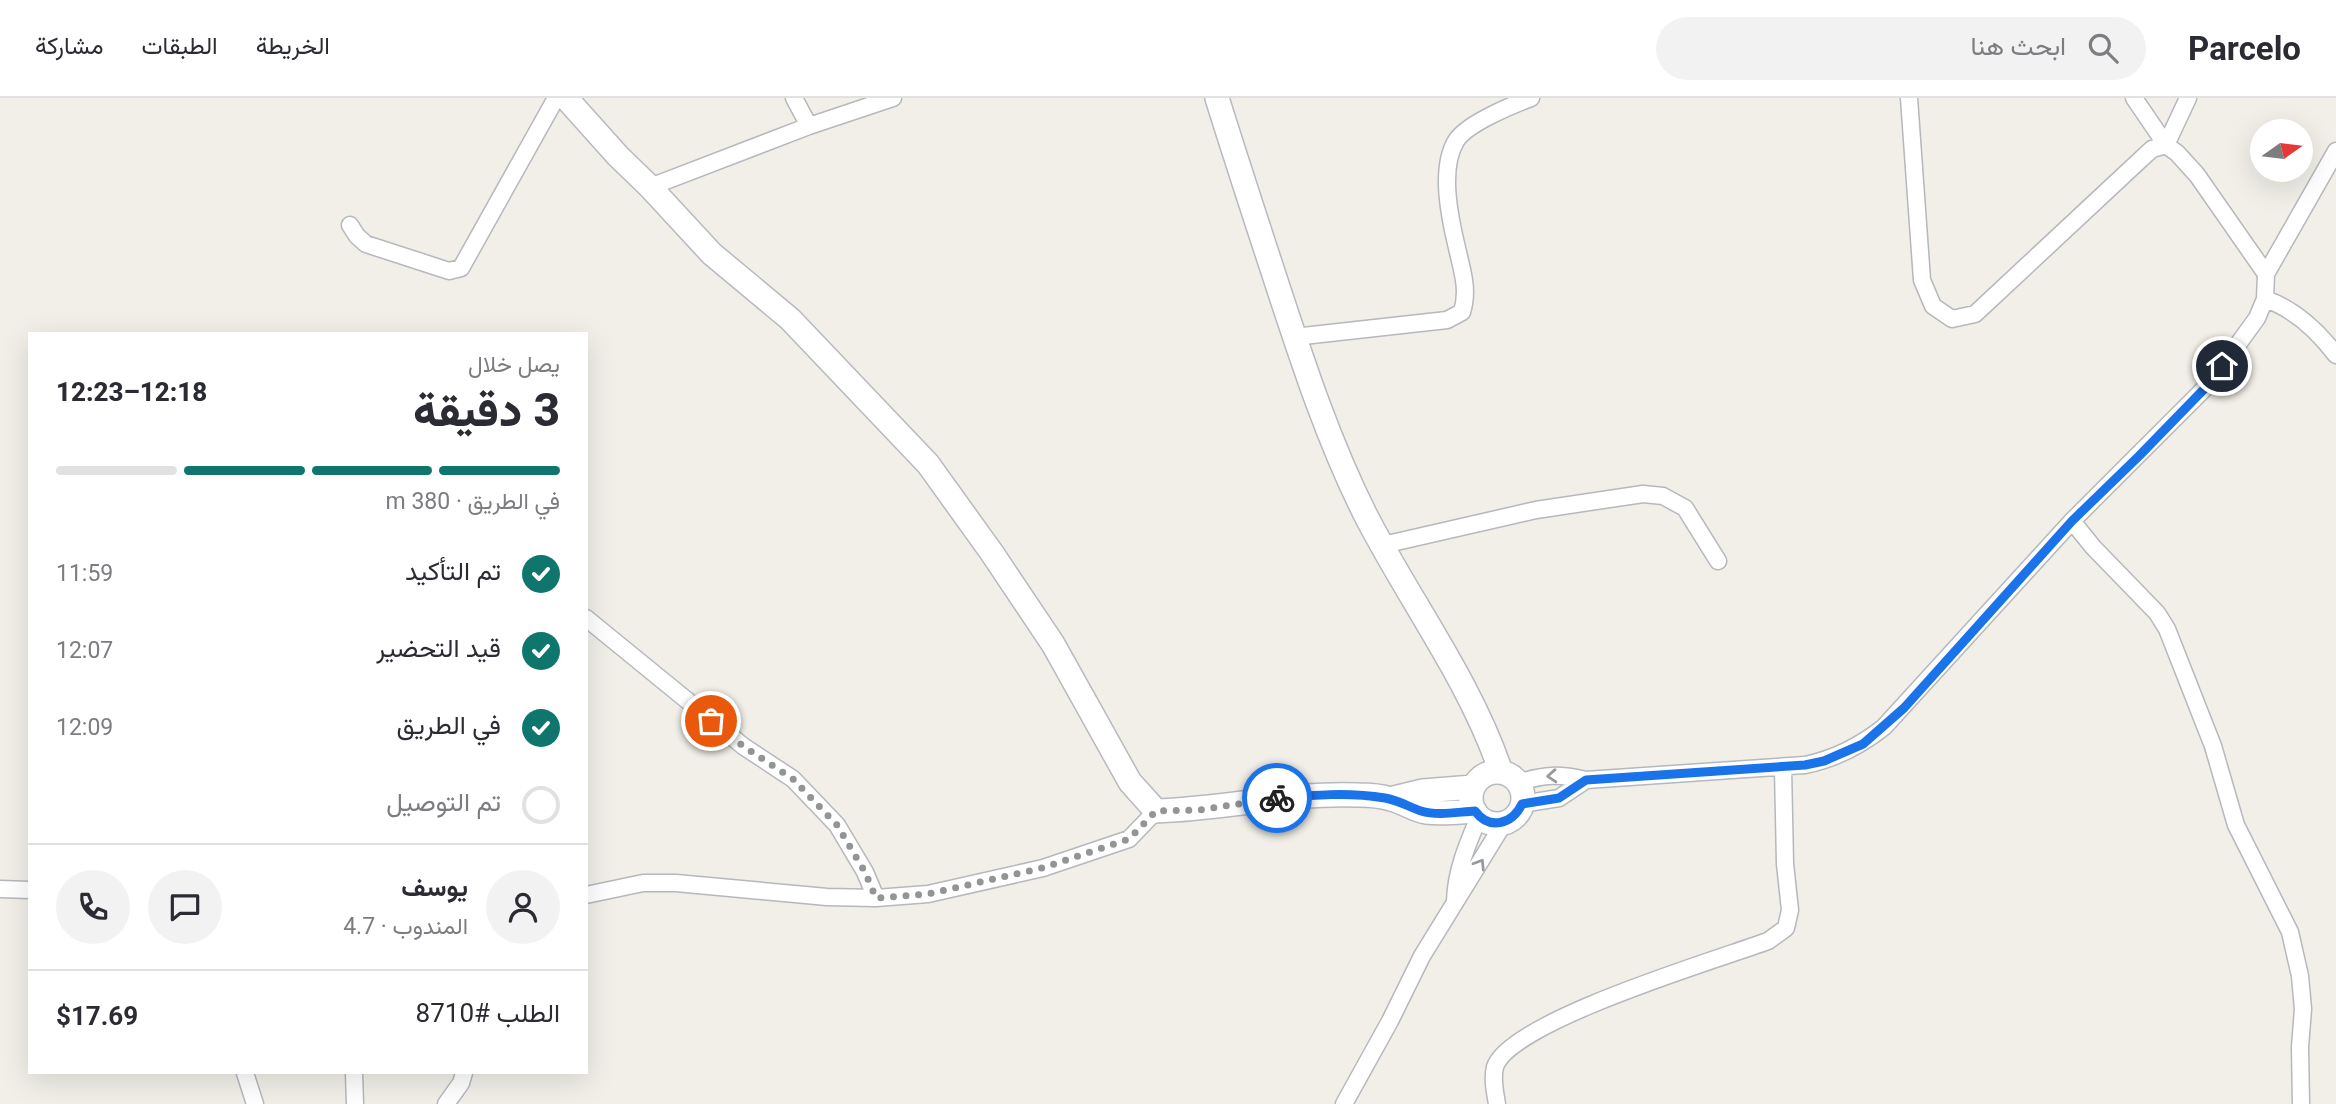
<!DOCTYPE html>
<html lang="ar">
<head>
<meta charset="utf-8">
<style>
	:root { --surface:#fff; --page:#f2f2f3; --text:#2b2b33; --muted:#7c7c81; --line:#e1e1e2; --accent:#0f766e }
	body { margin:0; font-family:Roboto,Vazirmatn,sans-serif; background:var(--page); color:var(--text); direction:rtl; height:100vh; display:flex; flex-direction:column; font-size:26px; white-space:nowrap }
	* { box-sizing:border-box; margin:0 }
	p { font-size:23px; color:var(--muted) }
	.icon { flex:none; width:38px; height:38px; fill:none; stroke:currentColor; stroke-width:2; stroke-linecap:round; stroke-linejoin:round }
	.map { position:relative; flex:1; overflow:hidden; direction:ltr }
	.sheet { position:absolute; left:28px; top:234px; width:560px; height:742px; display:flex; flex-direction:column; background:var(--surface); border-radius:0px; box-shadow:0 7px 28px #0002; direction:rtl }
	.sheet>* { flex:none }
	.needle { width:46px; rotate:76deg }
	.fabs { position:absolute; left:2250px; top:21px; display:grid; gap:14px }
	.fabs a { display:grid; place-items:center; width:63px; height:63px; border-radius:50%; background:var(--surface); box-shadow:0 7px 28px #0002; font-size:35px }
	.pin { position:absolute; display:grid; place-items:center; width:60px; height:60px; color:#fff; margin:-30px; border:4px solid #fff; border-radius:50%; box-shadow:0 2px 7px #0007 }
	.courier { position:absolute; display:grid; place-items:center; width:70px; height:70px; margin:-35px; border:5px solid #1a73e8; border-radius:50%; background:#fff; color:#222; box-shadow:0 2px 9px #0007 }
	.summary em { font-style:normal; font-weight:800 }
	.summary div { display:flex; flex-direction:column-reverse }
	.summary { display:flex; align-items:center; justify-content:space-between; height:119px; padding:0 28px }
	h1 { font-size:46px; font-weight:800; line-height:52px }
	.bar { display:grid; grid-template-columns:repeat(4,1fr); gap:10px 7px; align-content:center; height:84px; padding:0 28px }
	.bar i { height:9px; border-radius:5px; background:var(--line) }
	.bar .on { background:var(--accent) }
	.bar p { grid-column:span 4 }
	.line { display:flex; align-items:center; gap:18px; padding:0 28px; border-top:2px solid var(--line) }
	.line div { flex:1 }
	.round { display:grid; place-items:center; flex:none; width:74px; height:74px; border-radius:37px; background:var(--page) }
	ol { padding:0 28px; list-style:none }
	li { display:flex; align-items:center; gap:21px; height:77px }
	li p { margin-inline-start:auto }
	li .icon { padding:7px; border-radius:50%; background:var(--accent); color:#fff; stroke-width:4 }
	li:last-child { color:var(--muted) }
	li i { width:38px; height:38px; border:4px solid var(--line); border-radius:50% }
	header { display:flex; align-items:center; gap:42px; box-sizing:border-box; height:98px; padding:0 35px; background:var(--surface); border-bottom:2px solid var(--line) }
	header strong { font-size:33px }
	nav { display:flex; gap:38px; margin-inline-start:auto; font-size:24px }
	.search { width:490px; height:63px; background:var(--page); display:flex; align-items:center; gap:18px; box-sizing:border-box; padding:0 24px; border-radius:38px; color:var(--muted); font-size:26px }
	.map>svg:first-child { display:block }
</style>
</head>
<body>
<header>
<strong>Parcelo</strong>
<div class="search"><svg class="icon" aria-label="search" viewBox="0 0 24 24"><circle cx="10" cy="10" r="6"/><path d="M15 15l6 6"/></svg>ابحث هنا</div>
<nav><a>الخريطة</a><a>الطبقات</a><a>مشاركة</a></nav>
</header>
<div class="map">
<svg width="2336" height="1006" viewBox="0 0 2336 1006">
	<rect width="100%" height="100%" fill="#f1efe8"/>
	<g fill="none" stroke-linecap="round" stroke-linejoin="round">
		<defs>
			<path id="street" d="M 794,0 L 809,28
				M 1909,0 L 1922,182 L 1933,208 L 1952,221 L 1975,216 L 2139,63 L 2152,51 L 2166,47
				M 2134,0 L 2166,47 L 2177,55 L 2197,77 L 2266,176
				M 2166,47 L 2188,0
				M 650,89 L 809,28 L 893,0
				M 350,127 L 357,138 L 366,146 L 449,173 L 461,170 L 556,0
				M 2265,201 C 2295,211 2317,232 2336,257
				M 1294,239 L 1447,222 L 1462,214 C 1469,192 1462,172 1457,150 C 1450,121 1439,71 1456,43 C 1466,26 1512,7 1531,0
				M 2072,423 L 2093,449 L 2157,515 L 2167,531 L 2213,648 L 2236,727 L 2290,834 L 2300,878 L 2303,911 L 2300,949 L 2301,1006
				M 1383,447 L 1536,412 L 1643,396 L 1663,398 L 1685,410 L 1718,463
				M 586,520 L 743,648 L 793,681 L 837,727 L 865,774 L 876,800
				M 1518,685 C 1544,676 1560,676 1586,682 L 1805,667 C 1835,661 1860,648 1884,629 L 2072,423 L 2210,285 L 2257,220 L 2265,201 L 2266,176 L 2336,53
				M 1522,706 L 1559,700 L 1586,682
				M 0,791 L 30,792
				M 586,797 L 643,785 L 676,785 L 827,799 L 876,800 L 928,796 L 1043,770 L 1129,741 L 1156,713
				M 1455,803 C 1456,773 1467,747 1479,719
				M 245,975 L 255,1006
				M 354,975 L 355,1006
				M 446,1006 L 461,985 L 464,975
				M 1344,1006 L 1390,923 L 1422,858 L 1504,725
				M 1497,1006 C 1495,994 1492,981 1495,969 C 1510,923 1719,861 1768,843 L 1786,830 L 1790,812 L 1785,766 L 1783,670"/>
			<path id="secondary" d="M 566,0 L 618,58 L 650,89 L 712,156 L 790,221 L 928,366 L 992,455 L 1053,546 L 1130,684 L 1156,713 C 1224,711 1291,694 1359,697 C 1369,697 1381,698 1391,701 C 1403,704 1414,712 1426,714 C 1442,716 1458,714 1475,713
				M 1217,0 C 1237,64 1258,128 1279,192 C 1304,268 1329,344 1365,416 C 1409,502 1470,582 1501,674
				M1471 700a26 26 0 1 1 52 0a26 26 0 1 1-52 0Z
				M 1390,701 L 1423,693 L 1473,689"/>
		</defs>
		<use href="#street" stroke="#b5b8bc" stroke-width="19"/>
		<use href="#secondary" stroke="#b6babf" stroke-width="26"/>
		<use href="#street" stroke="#fff" stroke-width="16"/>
		<use href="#secondary" stroke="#fff" stroke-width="23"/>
	</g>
	<defs><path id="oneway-chevron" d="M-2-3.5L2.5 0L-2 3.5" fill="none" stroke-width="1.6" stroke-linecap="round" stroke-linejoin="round" transform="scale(1.75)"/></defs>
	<g stroke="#979a9d">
		<use href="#oneway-chevron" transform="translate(1552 678) rotate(176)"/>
		<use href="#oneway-chevron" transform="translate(1480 766) rotate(-58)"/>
	</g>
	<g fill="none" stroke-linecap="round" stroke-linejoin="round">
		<path stroke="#929495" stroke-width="7" stroke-dasharray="0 12.6" d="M 711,623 L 743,648 L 793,681 L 837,727 L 865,774 L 876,800 L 928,796 L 1042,770 L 1129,741 L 1156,713 L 1199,712 L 1277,700"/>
		<path stroke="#1a73e8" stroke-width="9" d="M 1277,700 C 1313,697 1349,694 1385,700 C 1398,702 1409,709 1421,713 C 1438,718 1457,714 1475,713 C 1489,732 1512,727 1522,706 L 1559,700 L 1586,682 L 1805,667 L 1824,663 L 1863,646 L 1904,610 L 2072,423 L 2139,358 L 2210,285 L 2222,268"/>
	</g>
</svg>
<div class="fabs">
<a><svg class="needle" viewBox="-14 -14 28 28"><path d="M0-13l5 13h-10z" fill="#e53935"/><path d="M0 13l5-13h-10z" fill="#7c7c81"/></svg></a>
</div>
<div class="pin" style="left:711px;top:623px;background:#ea580c"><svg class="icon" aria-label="bag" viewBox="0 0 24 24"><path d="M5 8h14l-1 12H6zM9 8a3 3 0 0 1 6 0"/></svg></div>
<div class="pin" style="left:2222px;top:268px;background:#1f2937"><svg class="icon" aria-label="home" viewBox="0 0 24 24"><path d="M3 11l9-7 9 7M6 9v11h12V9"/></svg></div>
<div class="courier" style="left:1277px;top:700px"><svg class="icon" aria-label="bike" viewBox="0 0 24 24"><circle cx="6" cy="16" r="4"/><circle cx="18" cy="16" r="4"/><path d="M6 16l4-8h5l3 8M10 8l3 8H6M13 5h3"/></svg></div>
<section class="sheet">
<div class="summary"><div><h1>3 دقيقة</h1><p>يصل خلال</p></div><em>12:18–12:23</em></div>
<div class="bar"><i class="on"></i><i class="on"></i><i class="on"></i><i></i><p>في الطريق · 380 m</p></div>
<ol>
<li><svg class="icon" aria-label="check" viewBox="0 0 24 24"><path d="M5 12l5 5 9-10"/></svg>تم التأكيد<p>11:59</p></li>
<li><svg class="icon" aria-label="check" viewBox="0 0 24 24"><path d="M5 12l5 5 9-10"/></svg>قيد التحضير<p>12:07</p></li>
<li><svg class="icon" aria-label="check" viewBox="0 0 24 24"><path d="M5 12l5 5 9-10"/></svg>في الطريق<p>12:09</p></li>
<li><i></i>تم التوصيل</li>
</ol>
<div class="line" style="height:126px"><a class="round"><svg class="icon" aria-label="person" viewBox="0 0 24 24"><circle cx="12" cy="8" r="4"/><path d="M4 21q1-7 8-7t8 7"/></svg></a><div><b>يوسف</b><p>المندوب · 4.7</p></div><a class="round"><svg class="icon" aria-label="chat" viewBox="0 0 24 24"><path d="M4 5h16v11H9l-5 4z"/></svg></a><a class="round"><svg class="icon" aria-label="phone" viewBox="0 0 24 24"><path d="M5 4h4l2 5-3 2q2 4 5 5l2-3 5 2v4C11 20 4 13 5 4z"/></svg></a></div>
<div class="line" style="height:91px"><div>الطلب #8710</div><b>$17.69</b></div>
</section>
</div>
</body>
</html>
